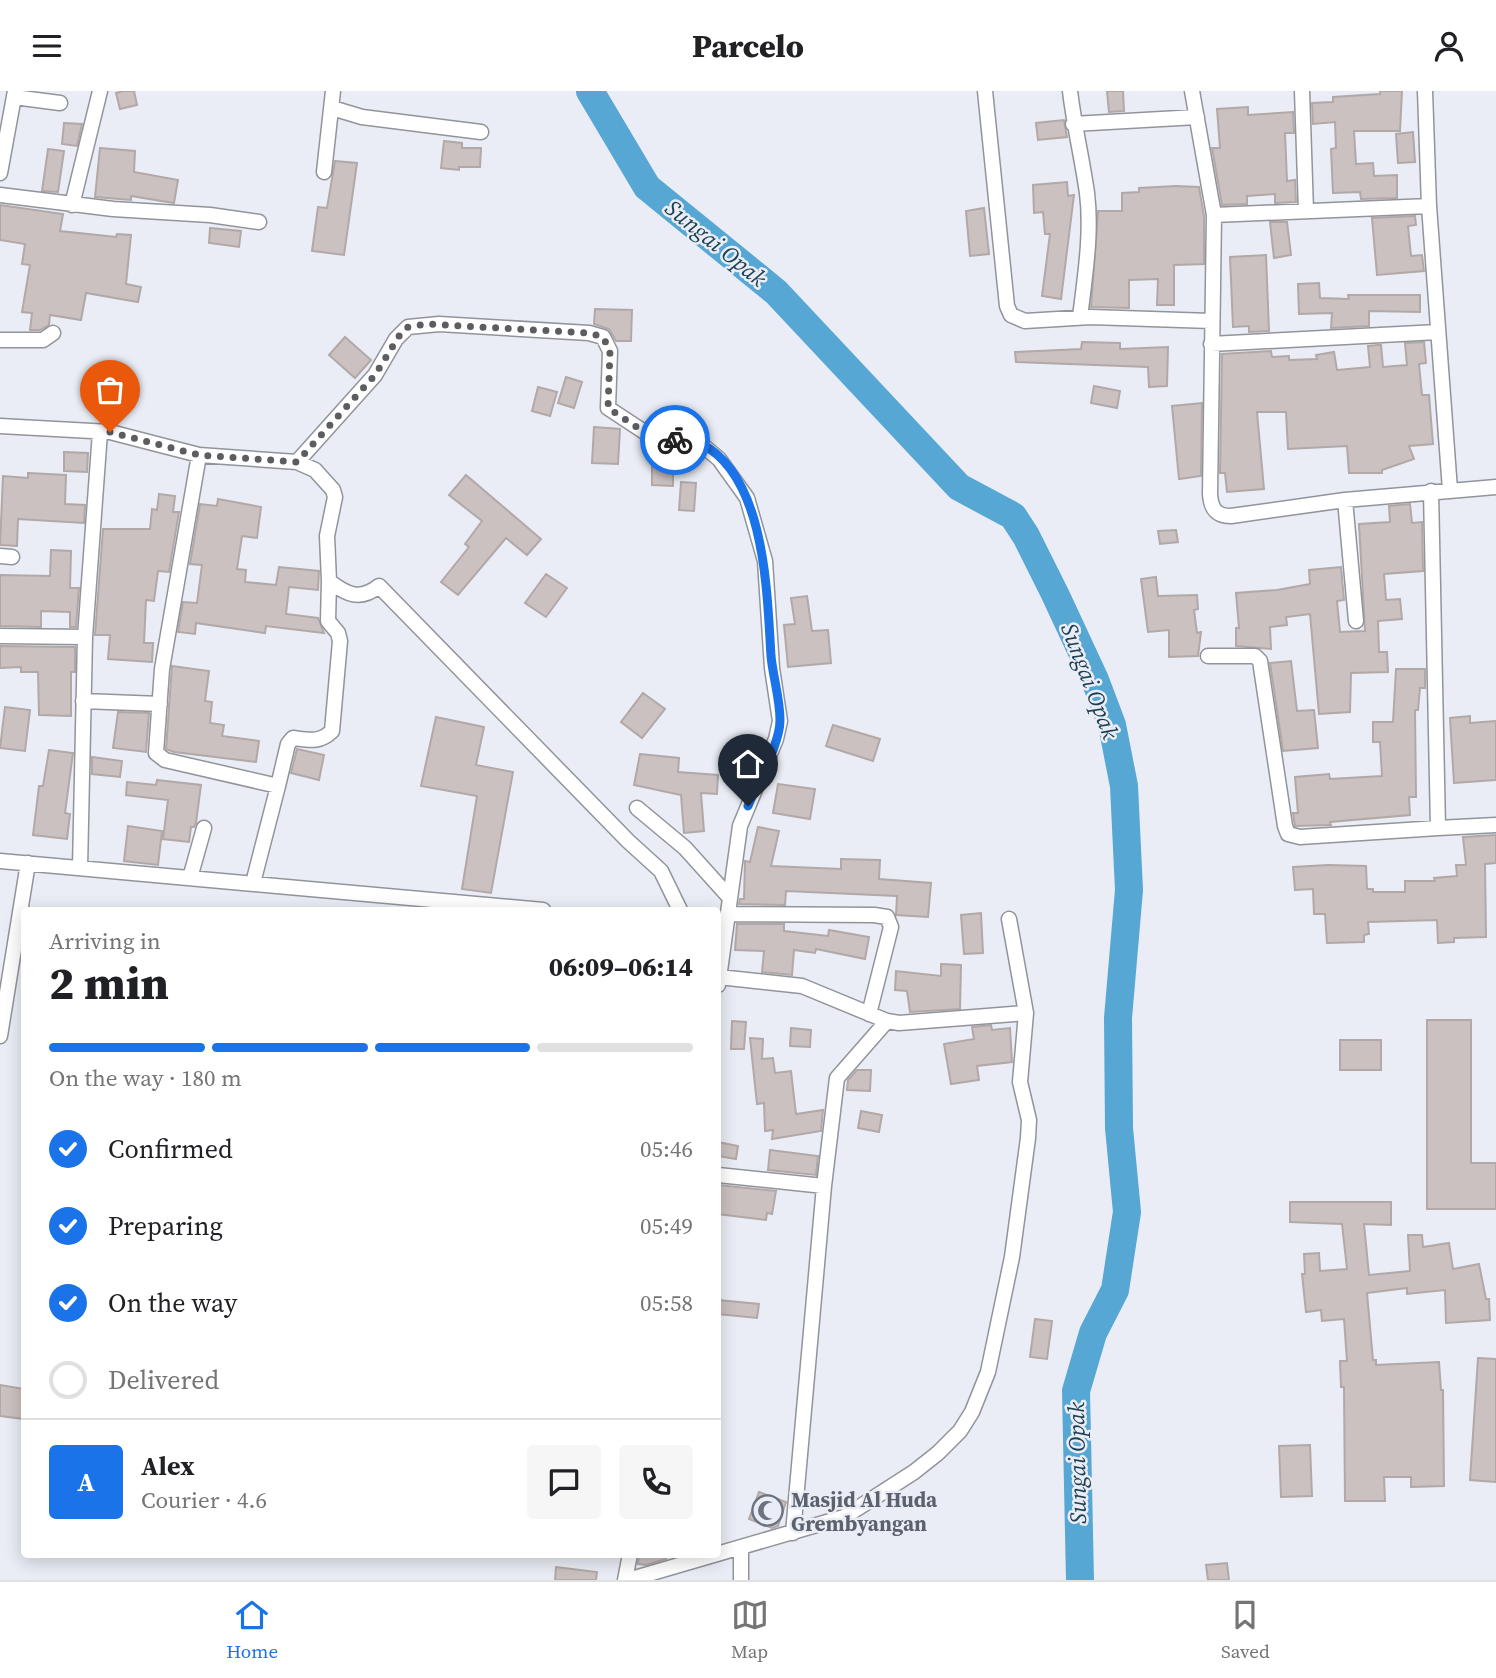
<!DOCTYPE html>
<html lang="en">
<head>
<meta charset="utf-8">
<style>
	:root { --surface:#fff; --page:#f6f6f6; --text:#202124; --muted:#757577; --line:#e0e0e0; --accent:#1a73e8 }
	body { margin:0; font-family:"Source Serif 4",serif; background:var(--page); color:var(--text); height:100vh; display:flex; flex-direction:column; font-size:26px; white-space:nowrap }
	* { box-sizing:border-box; margin:0 }
	p { font-size:23px; color:var(--muted) }
	.icon { flex:none; width:38px; height:38px; fill:none; stroke:currentColor; stroke-width:2; stroke-linecap:round; stroke-linejoin:round }
	.map { position:relative; flex:1; overflow:hidden }
	.drawer { position:absolute; left:21px; top:816px; width:700px; height:651px; display:flex; flex-direction:column; background:var(--surface); border-radius:7px; box-shadow:0 4px 18px #0003 }
	.drawer>* { flex:none }
	.pin { position:absolute; display:grid; place-items:center; width:60px; height:60px; color:#fff; margin:-72px -30px; border-radius:50% 50% 50% 0; rotate:-45deg; box-shadow:0 0 7px #0007 }
	.pin .icon { rotate:45deg }
	.courier { position:absolute; display:grid; place-items:center; width:70px; height:70px; margin:-35px; border:5px solid #1a73e8; border-radius:50%; background:#fff; color:#222; box-shadow:0 2px 9px #0007 }
	.head em { font-style:normal; font-weight:800 }
	.head div { display:flex; flex-direction:column-reverse }
	.head { display:flex; align-items:center; justify-content:space-between; height:119px; padding:0 28px }
	h1 { font-size:46px; font-weight:800; line-height:52px }
	.bar { display:grid; grid-template-columns:repeat(4,1fr); gap:10px 7px; align-content:center; height:84px; padding:0 28px }
	.bar i { height:9px; border-radius:5px; background:var(--line) }
	.bar .active { background:var(--accent) }
	.bar p { grid-column:span 4 }
	.line { display:flex; align-items:center; gap:18px; padding:0 28px; border-top:2px solid var(--line) }
	.line div { flex:1 }
	.round { display:grid; place-items:center; flex:none; width:74px; height:74px; border-radius:7px; background:var(--page) }
	ol { padding:0 28px; list-style:none }
	li { display:flex; align-items:center; gap:21px; height:77px }
	li p { margin-inline-start:auto }
	li .icon { padding:7px; border-radius:50%; background:var(--accent); color:#fff; stroke-width:4 }
	li:last-child { color:var(--muted) }
	li i { width:38px; height:38px; border:4px solid var(--line); border-radius:50% }
	header { display:flex; justify-content:space-between; align-items:center; height:91px; padding:0 28px; background:var(--surface); font-size:32px; font-weight:800 }
	.tabs { display:flex; justify-content:space-around; align-items:center; height:98px; border-top:2px solid var(--line); background:var(--surface); font-size:19px; color:var(--muted) }
	.tabs a { display:grid; justify-items:center; gap:4px }
	.tabs .active { color:var(--accent) }
	.map>svg:first-child { display:block }
</style>
</head>
<body>
<header><svg class="icon" aria-label="menu" viewBox="0 0 24 24"><path d="M4 6h16M4 12h16M4 18h16"/></svg>Parcelo<svg class="icon" aria-label="person" viewBox="0 0 24 24"><circle cx="12" cy="8" r="4"/><path d="M4 21q1-7 8-7t8 7"/></svg></header>
<div class="map">
<svg width="1496" height="1489" viewBox="0 0 1496 1489">
	<rect width="100%" height="100%" fill="#eaedf5"/>
	<g fill="none" stroke-linecap="round" stroke-linejoin="round">
		<path stroke="#56a7d3" stroke-width="28" d="M 590,0 L 647,96 L 776,201 L 959,396 L 1013,425 L 1026,445 L 1055,503 L 1095,589 L 1112,634 L 1124,695 L 1129,799 L 1118,927 L 1119,1037 L 1127,1121 L 1115,1199 L 1093,1242 L 1076,1300 L 1080,1489"/>
	</g>
	<path fill="#cbc1c0" stroke="#b1a8a7" stroke-width="2" d="M 123,0 L 134,0 L 137,14 L 120,18 L 116,2 Z
		M 1107,0 L 1123,0 L 1124,20 L 1109,21 Z
		M 1380,0 L 1402,0 L 1400,40 L 1354,40 L 1356,73 L 1373,72 L 1374,85 L 1397,84 L 1397,107 L 1361,108 L 1360,101 L 1333,102 L 1331,58 L 1336,57 L 1335,31 L 1313,33 L 1312,12 L 1333,11 L 1333,6 L 1380,3 Z
		M 1248,16 L 1248,24 L 1293,21 L 1294,42 L 1285,42 L 1287,90 L 1295,89 L 1296,111 L 1275,112 L 1275,103 L 1247,105 L 1247,113 L 1222,114 L 1212,57 L 1220,57 L 1217,18 Z
		M 1064,29 L 1067,46 L 1038,49 L 1036,32 Z
		M 64,32 L 82,33 L 77,55 L 62,53 Z
		M 1413,41 L 1415,71 L 1398,72 L 1396,43 Z
		M 444,50 L 462,52 L 462,57 L 481,57 L 480,76 L 459,76 L 459,79 L 441,77 Z
		M 100,57 L 135,60 L 134,81 L 178,89 L 174,112 L 131,105 L 131,109 L 95,106 Z
		M 48,58 L 64,60 L 58,101 L 42,100 Z
		M 335,70 L 357,72 L 344,164 L 312,160 L 318,116 L 327,117 Z
		M 1067,91 L 1068,105 L 1074,104 L 1061,208 L 1042,205 L 1050,143 L 1045,143 L 1043,121 L 1034,122 L 1033,94 Z
		M 1176,95 L 1199,96 L 1204,125 L 1204,173 L 1174,174 L 1174,214 L 1157,214 L 1158,188 L 1129,189 L 1129,217 L 1091,216 L 1098,120 L 1122,120 L 1122,102 L 1139,101 L 1139,97 Z
		M 0,114 L 63,123 L 60,140 L 116,146 L 117,143 L 131,144 L 126,193 L 141,196 L 138,211 L 86,202 L 81,229 L 50,224 L 49,234 L 40,239 L 30,239 L 32,222 L 22,221 L 30,174 L 22,173 L 25,153 L 0,149 Z
		M 984,117 L 989,163 L 970,165 L 966,120 Z
		M 1415,125 L 1416,134 L 1408,135 L 1411,165 L 1422,164 L 1424,180 L 1377,184 L 1372,127 Z
		M 1270,131 L 1287,131 L 1291,164 L 1274,167 Z
		M 210,137 L 241,140 L 239,156 L 209,152 Z
		M 1266,164 L 1269,240 L 1249,241 L 1249,235 L 1233,236 L 1230,166 Z
		M 1319,192 L 1320,207 L 1349,208 L 1348,204 L 1420,204 L 1420,221 L 1369,220 L 1369,235 L 1331,237 L 1332,222 L 1299,223 L 1298,193 Z
		M 595,218 L 632,219 L 631,250 L 616,250 L 609,238 L 594,233 Z
		M 345,246 L 371,269 L 355,287 L 329,264 Z
		M 1082,251 L 1120,252 L 1120,258 L 1168,256 L 1167,295 L 1149,296 L 1148,276 L 1016,271 L 1015,261 L 1081,258 Z
		M 1424,251 L 1426,272 L 1419,273 L 1422,304 L 1429,304 L 1433,353 L 1409,355 L 1414,368 L 1382,379 L 1382,382 L 1349,382 L 1347,355 L 1288,358 L 1286,321 L 1257,321 L 1264,398 L 1227,401 L 1225,382 L 1220,382 L 1222,263 L 1271,260 L 1272,266 L 1289,265 L 1289,269 L 1317,268 L 1316,264 L 1334,261 L 1337,279 L 1370,276 L 1368,255 L 1378,254 L 1381,254 L 1383,276 L 1407,274 L 1405,252 Z
		M 566,286 L 582,291 L 574,317 L 558,312 Z
		M 1094,295 L 1120,300 L 1117,317 L 1091,312 Z
		M 538,296 L 557,301 L 550,325 L 532,320 Z
		M 1202,312 L 1201,385 L 1179,388 L 1172,315 Z
		M 594,336 L 620,338 L 618,373 L 592,372 Z
		M 64,361 L 88,362 L 87,381 L 64,380 Z
		M 652,364 L 673,364 L 673,395 L 652,394 Z
		M 28,382 L 66,384 L 65,413 L 85,414 L 84,432 L 18,428 L 17,455 L 0,454 L 3,385 L 28,387 Z
		M 466,384 L 541,448 L 527,464 L 506,447 L 458,504 L 441,491 L 469,456 L 465,453 L 482,430 L 449,404 Z
		M 681,391 L 696,392 L 694,420 L 679,419 Z
		M 159,403 L 175,405 L 173,421 L 179,421 L 169,481 L 158,480 L 154,510 L 146,509 L 144,552 L 153,552 L 152,571 L 108,568 L 110,544 L 95,544 L 103,438 L 150,438 L 152,418 L 157,419 Z
		M 218,408 L 261,416 L 257,447 L 242,445 L 237,478 L 246,479 L 245,491 L 276,494 L 279,476 L 319,480 L 318,499 L 289,496 L 286,523 L 318,527 L 324,542 L 266,535 L 265,542 L 196,532 L 195,543 L 178,541 L 183,511 L 197,512 L 202,474 L 190,473 L 200,413 L 217,415 Z
		M 1410,413 L 1412,432 L 1422,431 L 1423,480 L 1384,483 L 1386,509 L 1400,508 L 1402,528 L 1378,530 L 1379,561 L 1387,561 L 1388,581 L 1351,582 L 1350,621 L 1319,623 L 1310,523 L 1286,526 L 1287,534 L 1270,536 L 1271,558 L 1236,555 L 1236,537 L 1239,537 L 1236,502 L 1277,499 L 1310,493 L 1309,479 L 1341,476 L 1344,509 L 1337,510 L 1340,541 L 1365,540 L 1359,433 L 1390,431 L 1389,415 Z
		M 1176,439 L 1178,451 L 1160,453 L 1158,440 Z
		M 51,459 L 71,460 L 70,497 L 79,497 L 76,536 L 70,536 L 70,521 L 41,520 L 41,536 L 0,535 L 0,484 L 50,485 Z
		M 546,483 L 567,497 L 546,526 L 525,512 Z
		M 1156,486 L 1158,505 L 1197,504 L 1198,518 L 1194,519 L 1197,542 L 1201,541 L 1198,565 L 1169,566 L 1169,539 L 1148,541 L 1141,488 Z
		M 807,505 L 812,540 L 828,539 L 831,572 L 788,576 L 784,534 L 795,533 L 791,507 Z
		M 0,555 L 75,556 L 75,581 L 71,581 L 71,625 L 39,624 L 38,581 L 21,581 L 21,576 L 0,577 Z
		M 1291,570 L 1297,620 L 1314,619 L 1318,657 L 1283,660 L 1270,572 Z
		M 172,575 L 209,580 L 205,610 L 212,611 L 210,632 L 224,634 L 222,645 L 259,650 L 256,671 L 174,661 L 166,658 Z
		M 1396,578 L 1425,578 L 1425,597 L 1420,597 L 1418,619 L 1415,619 L 1416,706 L 1409,706 L 1410,724 L 1330,731 L 1331,734 L 1295,735 L 1293,722 L 1298,722 L 1295,686 L 1329,683 L 1330,688 L 1382,685 L 1380,651 L 1373,651 L 1373,631 L 1393,631 Z
		M 643,602 L 665,618 L 642,647 L 621,631 Z
		M 5,616 L 30,619 L 25,660 L 0,657 Z
		M 118,621 L 149,622 L 146,661 L 113,657 Z
		M 1470,625 L 1470,632 L 1496,630 L 1496,689 L 1454,692 L 1450,627 Z
		M 436,626 L 484,636 L 476,674 L 513,681 L 491,802 L 462,798 L 477,705 L 421,695 Z
		M 833,634 L 880,648 L 873,670 L 826,655 Z
		M 297,658 L 324,664 L 319,689 L 291,682 Z
		M 49,659 L 73,662 L 65,722 L 70,723 L 67,748 L 33,744 L 39,695 L 43,695 Z
		M 640,663 L 679,667 L 678,681 L 718,684 L 717,703 L 701,702 L 704,740 L 684,742 L 681,704 L 634,694 Z
		M 92,666 L 122,670 L 120,686 L 92,683 Z
		M 157,689 L 201,694 L 196,732 L 194,736 L 191,736 L 189,751 L 163,748 L 168,709 L 126,704 L 127,691 L 156,694 Z
		M 778,693 L 815,698 L 810,728 L 773,722 Z
		M 128,735 L 162,740 L 158,774 L 124,770 Z
		M 758,736 L 779,740 L 771,775 L 841,778 L 841,768 L 880,769 L 879,788 L 931,792 L 928,826 L 896,824 L 897,805 L 786,800 L 785,814 L 739,813 L 740,808 L 744,808 L 745,770 L 750,771 Z
		M 1496,744 L 1496,772 L 1485,773 L 1486,846 L 1454,847 L 1454,851 L 1438,852 L 1437,829 L 1368,831 L 1369,843 L 1364,844 L 1364,851 L 1327,852 L 1325,823 L 1314,823 L 1313,798 L 1295,799 L 1293,776 L 1328,774 L 1366,775 L 1367,798 L 1373,798 L 1373,801 L 1405,801 L 1405,790 L 1435,790 L 1434,787 L 1457,785 L 1456,774 L 1466,774 L 1463,746 Z
		M 981,822 L 983,862 L 964,863 L 961,824 Z
		M 737,833 L 784,833 L 784,840 L 828,845 L 829,839 L 869,846 L 865,868 L 816,858 L 815,862 L 794,859 L 792,884 L 762,881 L 764,860 L 735,859 Z
		M 941,873 L 961,874 L 960,918 L 910,921 L 907,900 L 895,899 L 896,880 L 941,885 Z
		M 1427,929 L 1471,929 L 1471,1072 L 1496,1072 L 1496,1118 L 1427,1118 Z
		M 732,930 L 746,931 L 744,958 L 731,958 Z
		M 991,934 L 992,939 L 1010,937 L 1012,971 L 977,975 L 979,989 L 951,993 L 944,953 L 974,948 L 972,936 Z
		M 791,937 L 811,939 L 810,956 L 790,955 Z
		M 750,947 L 763,948 L 762,968 L 773,967 L 775,982 L 791,980 L 796,1023 L 823,1019 L 821,1040 L 772,1048 L 773,1039 L 765,1040 L 764,1012 L 757,1013 Z
		M 1340,949 L 1381,949 L 1381,979 L 1340,979 Z
		M 857,979 L 871,979 L 870,1000 L 847,999 L 848,989 Z
		M 861,1020 L 882,1024 L 879,1041 L 858,1037 Z
		M 718,1051 L 738,1055 L 736,1068 L 718,1065 Z
		M 770,1059 L 818,1065 L 816,1084 L 768,1079 Z
		M 718,1094 L 776,1100 L 772,1123 L 767,1122 L 766,1129 L 718,1123 Z
		M 1290,1111 L 1391,1111 L 1391,1134 L 1364,1133 L 1369,1184 L 1410,1180 L 1408,1144 L 1422,1144 L 1423,1156 L 1449,1152 L 1453,1178 L 1479,1173 L 1486,1208 L 1489,1208 L 1490,1229 L 1446,1232 L 1445,1199 L 1407,1203 L 1407,1197 L 1367,1202 L 1373,1269 L 1376,1269 L 1376,1274 L 1439,1271 L 1441,1299 L 1443,1299 L 1444,1395 L 1411,1396 L 1411,1386 L 1384,1386 L 1385,1410 L 1345,1410 L 1344,1296 L 1341,1296 L 1340,1270 L 1347,1270 L 1344,1228 L 1322,1230 L 1321,1219 L 1306,1221 L 1302,1183 L 1305,1183 L 1304,1163 L 1319,1162 L 1320,1180 L 1347,1178 L 1342,1133 L 1290,1131 Z
		M 718,1209 L 759,1213 L 757,1227 L 718,1223 Z
		M 1035,1228 L 1052,1230 L 1047,1268 L 1030,1266 Z
		M 1478,1267 L 1496,1268 L 1496,1391 L 1470,1389 Z
		M 0,1294 L 24,1298 L 24,1328 L 0,1325 Z
		M 1310,1354 L 1312,1405 L 1281,1406 L 1279,1355 Z
		M 759,1401 L 786,1411 L 778,1435 L 772,1437 L 749,1428 Z
		M 639,1463 L 666,1463 L 666,1468 L 646,1474 L 638,1473 Z
		M 1227,1472 L 1229,1489 L 1208,1489 L 1206,1474 Z
		M 556,1476 L 597,1481 L 596,1489 L 555,1489 Z"/>
	<g fill="none" stroke-linecap="round" stroke-linejoin="round">
		<defs>
			<path id="minor" d="M 985,0 L 1007,215 L 1011,224 L 1025,230 L 1091,226 L 1211,230
				M 1070,0 C 1074,34 1082,67 1087,102 C 1092,142 1085,185 1080,226
				M 1192,0 L 1214,124 L 1210,403 C 1211,418 1216,425 1231,425 L 1345,409 L 1496,396
				M 1302,0 L 1306,120
				M 1425,0 L 1429,115 L 1450,399
				M 14,6 L 60,12
				M 332,17 L 362,26 L 481,41
				M 1073,33 L 1197,26
				M 324,81 L 333,0
				M 0,82 L 15,0
				M 0,104 L 113,118 L 210,124 L 259,131
				M 72,114 L 100,0
				M 1214,124 L 1429,115
				M 0,249 L 43,249 L 53,242
				M 1211,253 L 1438,241
				M 0,335 L 110,341 L 199,364 L 297,371 L 315,379 L 333,399 L 335,406 L 327,445 L 329,490 C 347,504 360,510 379,495 L 628,750 L 661,780 L 680,819
				M 199,364 L 162,578 L 156,662 L 165,669 L 278,695 L 253,792
				M 297,371 L 375,284 L 396,248 L 408,236 L 439,233 L 589,242 L 603,246 L 610,260 L 608,317 L 652,346 L 701,353 L 719,368 L 747,407 L 765,470 L 772,577 L 780,630 L 776,648 L 740,735 L 718,894
				M 1431,400 L 1438,737 L 1496,734
				M 1345,409 L 1356,530
				M 0,465 L 12,466
				M 0,545 L 85,546
				M 1208,565 L 1255,565 L 1260,570 L 1285,735 L 1288,743 L 1300,746 L 1438,737
				M 83,610 L 160,613
				M 278,695 L 288,653 L 293,647 C 309,649 320,652 332,640 L 340,550 L 338,542 L 328,530 L 329,490
				M 637,717 L 685,757 L 730,807
				M 0,770 L 543,819
				M 80,777 L 85,546 L 100,341
				M 190,787 L 204,737
				M 729,823 L 874,824 L 887,826 L 891,836 L 869,923
				M 719,886 L 802,895 L 887,930 L 899,932 L 1026,922
				M 0,945 L 28,772
				M 718,1084 L 824,1095 L 793,1442
				M 824,1095 L 837,987 L 887,930
				M 741,1458 L 741,1489
				M 625,1489 L 630,1463
				M 628,1489 L 844,1426 L 914,1381 L 938,1362 L 960,1340 L 972,1321 L 988,1281 L 1012,1166 L 1028,1047 L 1029,1029 L 1020,991 L 1026,922 L 1009,828"/>
		</defs>
		<use href="#minor" stroke="#91949b" stroke-width="17"/>
		<use href="#minor" stroke="#fff" stroke-width="14"/>
	</g>
	<g fill="none" stroke-linecap="round" stroke-linejoin="round">
		<path stroke="#5c5d61" stroke-width="7" stroke-dasharray="0 12.6" d="M 110,341 L 199,364 L 297,371 L 375,284 L 401,242 L 408,236 L 426,233 L 589,242 L 603,246 L 610,260 L 608,317 L 652,346 L 675,349"/>
		<path stroke="#1a73e8" stroke-width="9" d="M 675,349 C 683,350 695,350 702,353 C 766,387 767,503 771,565 C 773,586 780,608 780,629 C 780,654 757,691 748,715"/>
	</g>
	<defs>
		<symbol id="mosque-ring" viewBox="-11 -11 22 22"><circle r="9.5" fill="#eaedf5" stroke="#6b7280" stroke-width="1.5"/><path d="M3.5-4.9A6 6 0 1 0 3.5 4.9A5 5 0 1 1 3.5-4.9Z" fill="#6b7280"/></symbol>
	</defs>
	<g fill-rule="evenodd">
		<use href="#mosque-ring" x="750" y="1402" width="35" height="35"/>
	</g>
	<g text-anchor="middle" dominant-baseline="central" stroke-width="5" stroke-linejoin="round" paint-order="stroke">
		<g font-size="21" font-weight="bold" fill="#5b616d" stroke="#eaedf5" text-anchor="start">
			<text x="791" y="1408">Masjid Al Huda<tspan x="791" dy="24">Grembyangan</tspan></text>
		</g>
		<g font-size="23" font-style="italic" fill="#1c4053" stroke="#eaedf5">
			<text transform="translate(716 152) rotate(39)">Sungai Opak</text>
			<text transform="translate(1090 590) rotate(69)">Sungai Opak</text>
			<text transform="translate(1077 1372) rotate(-91)">Sungai Opak</text>
		</g>
	</g>
</svg>
<div class="pin" style="left:110px;top:341px;background:#ea580c"><svg class="icon" aria-label="bag" viewBox="0 0 24 24"><path d="M5 8h14l-1 12H6zM9 8a3 3 0 0 1 6 0"/></svg></div>
<div class="pin" style="left:748px;top:715px;background:#1f2937"><svg class="icon" aria-label="home" viewBox="0 0 24 24"><path d="M3 11l9-7 9 7M6 9v11h12V9"/></svg></div>
<div class="courier" style="left:675px;top:349px"><svg class="icon" aria-label="bike" viewBox="0 0 24 24"><circle cx="6" cy="16" r="4"/><circle cx="18" cy="16" r="4"/><path d="M6 16l4-8h5l3 8M10 8l3 8H6M13 5h3"/></svg></div>
<section class="drawer">
<div class="head"><div><h1>2 min</h1><p>Arriving in</p></div><em>06:09–06:14</em></div>
<div class="bar"><i class="active"></i><i class="active"></i><i class="active"></i><i></i><p>On the way · 180 m</p></div>
<ol>
<li><svg class="icon" aria-label="check" viewBox="0 0 24 24"><path d="M5 12l5 5 9-10"/></svg>Confirmed<p>05:46</p></li>
<li><svg class="icon" aria-label="check" viewBox="0 0 24 24"><path d="M5 12l5 5 9-10"/></svg>Preparing<p>05:49</p></li>
<li><svg class="icon" aria-label="check" viewBox="0 0 24 24"><path d="M5 12l5 5 9-10"/></svg>On the way<p>05:58</p></li>
<li><i></i>Delivered</li>
</ol>
<div class="line" style="height:126px"><b class="round" style="background:var(--accent);color:#fff">A</b><div><b>Alex</b><p>Courier · 4.6</p></div><a class="round"><svg class="icon" aria-label="chat" viewBox="0 0 24 24"><path d="M4 5h16v11H9l-5 4z"/></svg></a><a class="round"><svg class="icon" aria-label="phone" viewBox="0 0 24 24"><path d="M5 4h4l2 5-3 2q2 4 5 5l2-3 5 2v4C11 20 4 13 5 4z"/></svg></a></div>
</section>
</div>
<nav class="tabs">
<a class="active"><svg class="icon" aria-label="home" viewBox="0 0 24 24"><path d="M3 11l9-7 9 7M6 9v11h12V9"/></svg>Home</a>
<a><svg class="icon" aria-label="map" viewBox="0 0 24 24"><path d="M3 6l6-2 6 2 6-2v14l-6 2-6-2-6 2zM9 4v14M15 6v14"/></svg>Map</a>
<a><svg class="icon" aria-label="saved" viewBox="0 0 24 24"><path d="M7 4h10v16l-5-4-5 4z"/></svg>Saved</a>
</nav>
</body>
</html>
